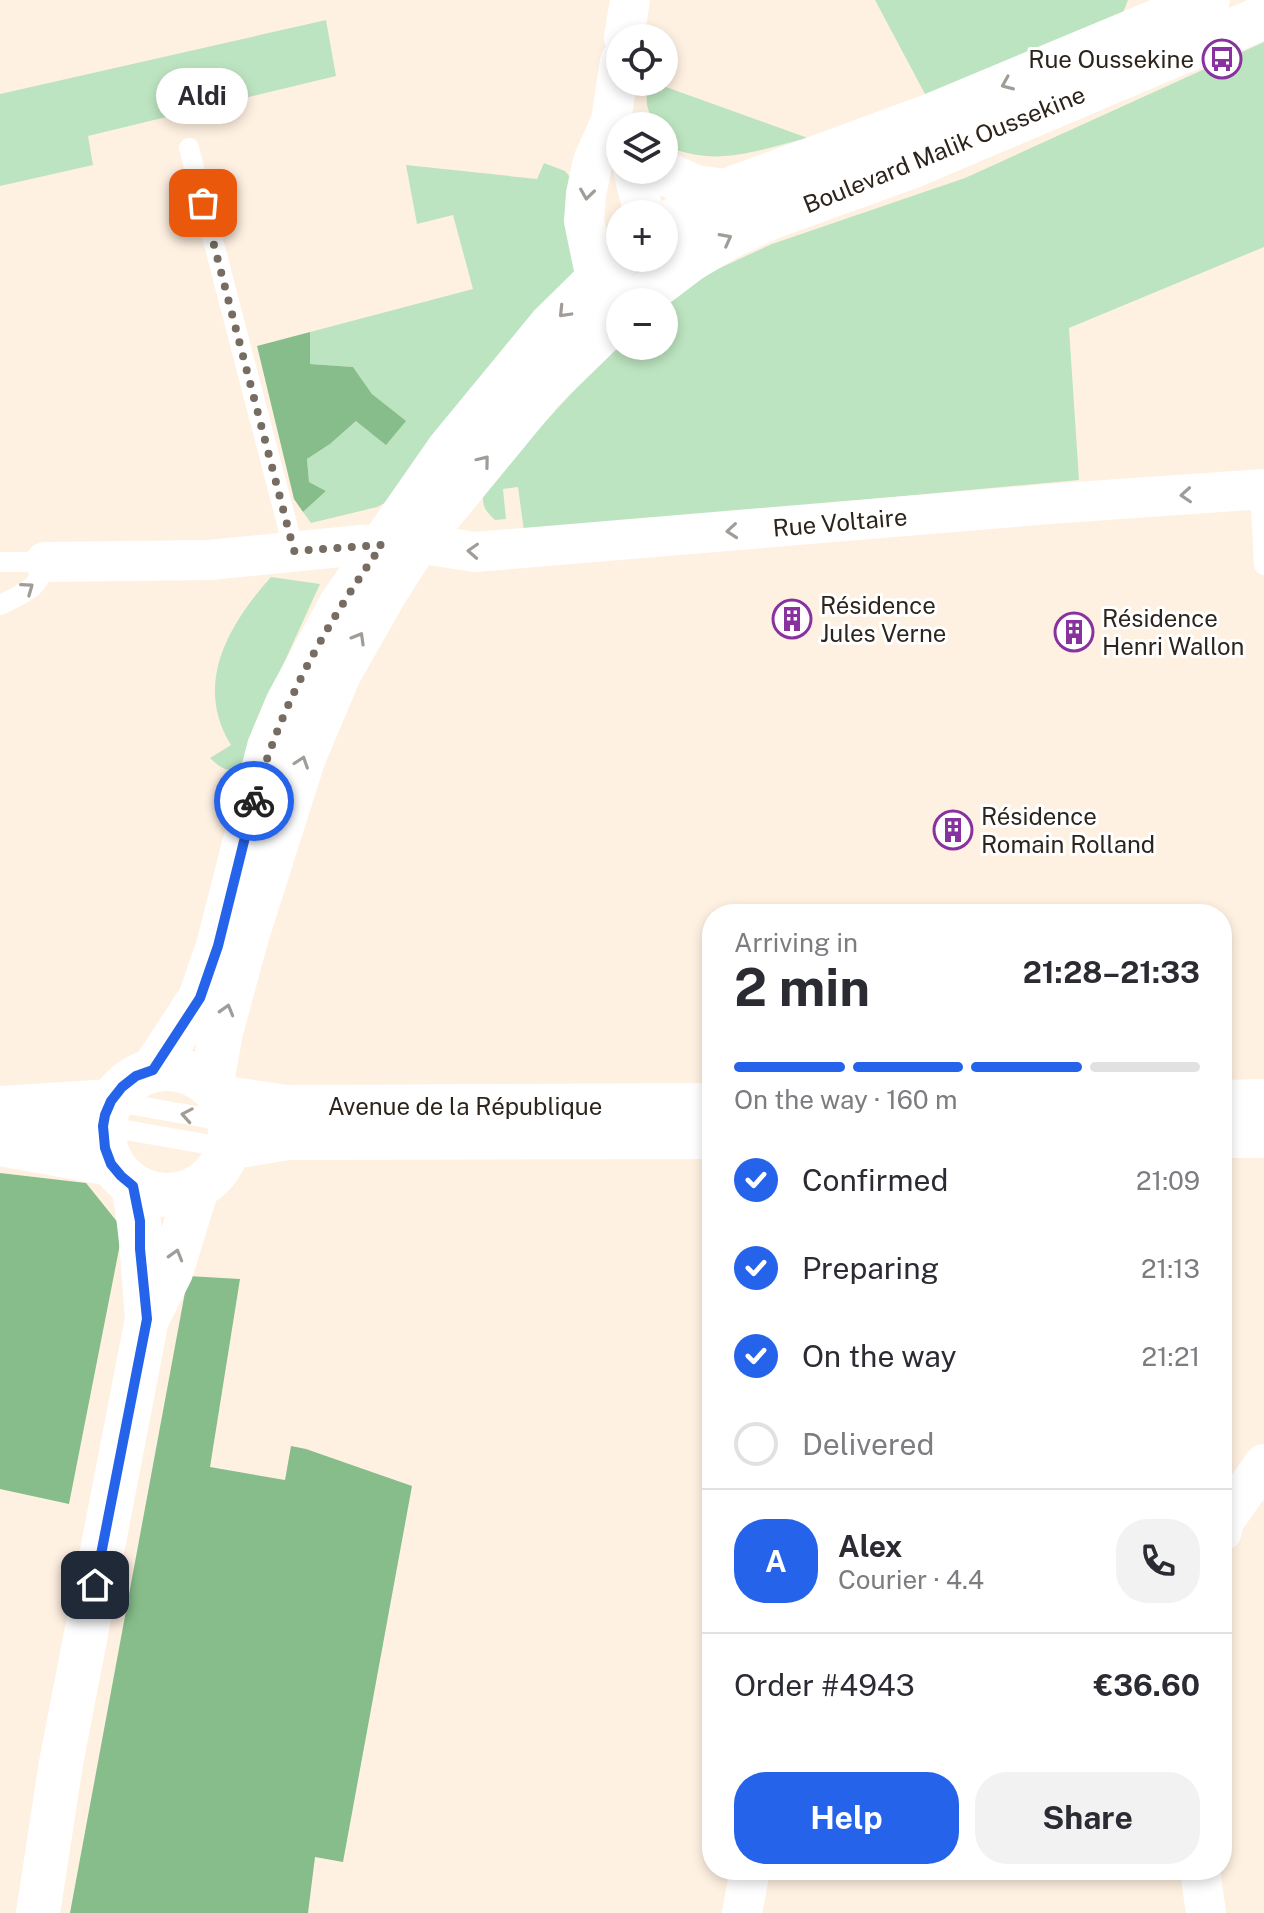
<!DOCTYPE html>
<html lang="en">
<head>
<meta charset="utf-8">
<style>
	:root { --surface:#fff; --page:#f2f2f3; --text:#2b2b33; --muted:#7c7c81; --line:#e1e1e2; --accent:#2563eb }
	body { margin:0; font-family:"Public Sans",sans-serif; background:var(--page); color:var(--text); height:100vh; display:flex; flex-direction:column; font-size:30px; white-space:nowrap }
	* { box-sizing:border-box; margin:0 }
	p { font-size:26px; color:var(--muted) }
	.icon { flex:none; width:44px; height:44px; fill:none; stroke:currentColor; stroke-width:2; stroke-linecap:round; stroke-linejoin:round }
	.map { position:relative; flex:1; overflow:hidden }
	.drawer { position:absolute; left:702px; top:904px; width:530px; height:976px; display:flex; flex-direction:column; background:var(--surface); border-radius:32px; box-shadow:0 4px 12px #0003 }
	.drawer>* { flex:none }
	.tools { position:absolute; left:606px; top:24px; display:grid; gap:16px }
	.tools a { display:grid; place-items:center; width:72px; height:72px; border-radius:50%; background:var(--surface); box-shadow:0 4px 12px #0003; font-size:40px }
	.pin { position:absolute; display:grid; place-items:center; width:68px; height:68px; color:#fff; margin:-34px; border-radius:16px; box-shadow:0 4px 12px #0006 }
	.courier { position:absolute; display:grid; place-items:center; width:80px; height:80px; margin:-40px; border:6px solid #2563eb; border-radius:50%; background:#fff; color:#222; box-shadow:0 2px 10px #0007 }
	.bubble { position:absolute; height:56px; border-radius:28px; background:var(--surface); box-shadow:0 4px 12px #0003; font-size:26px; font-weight:700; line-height:56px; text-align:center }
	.head em { font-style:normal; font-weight:700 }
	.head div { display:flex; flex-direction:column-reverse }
	.head { display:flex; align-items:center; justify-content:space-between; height:136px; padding:0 32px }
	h1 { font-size:52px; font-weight:700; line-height:60px }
	.bar { display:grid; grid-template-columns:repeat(4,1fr); gap:12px 8px; align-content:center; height:96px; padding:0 32px }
	.bar i { height:10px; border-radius:6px; background:var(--line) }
	.bar .on { background:var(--accent) }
	.bar p { grid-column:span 4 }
	.line { display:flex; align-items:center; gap:20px; padding:0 32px; border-top:2px solid var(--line) }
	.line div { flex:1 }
	.round { display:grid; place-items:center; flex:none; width:84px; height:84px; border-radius:32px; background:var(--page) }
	ol { padding:0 32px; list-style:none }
	li { display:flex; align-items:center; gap:24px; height:88px }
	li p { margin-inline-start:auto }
	li .icon { padding:8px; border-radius:50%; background:var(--accent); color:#fff; stroke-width:4 }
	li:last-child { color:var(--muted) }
	li i { width:44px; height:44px; border:4px solid var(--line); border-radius:50% }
	.button { display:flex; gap:16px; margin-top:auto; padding:16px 32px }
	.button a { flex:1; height:92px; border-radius:32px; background:var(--accent); color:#fff; font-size:32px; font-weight:700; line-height:92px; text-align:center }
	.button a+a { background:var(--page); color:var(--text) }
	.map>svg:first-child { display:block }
</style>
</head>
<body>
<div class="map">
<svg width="1264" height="1913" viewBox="0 0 1264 1913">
	<rect width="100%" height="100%" fill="#fff1e2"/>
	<path fill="#bde4c0" d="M 875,0 L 1128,0 L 1123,13 L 926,96 Z
		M 326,20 L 336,76 L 88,136 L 93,165 L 0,186 L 0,94 Z
		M 1264,42 L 1264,247 L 1069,328 L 1079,480 L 524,531 L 518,487 L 503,489 L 506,519 L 495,520 C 484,510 481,504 484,489 L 619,341 L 620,346 L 664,346 L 664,307 L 709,273 L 772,244 L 965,178 Z
		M 646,82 L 652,82 L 808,138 C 756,150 718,168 666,146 L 664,126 L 653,126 L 647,105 Z
		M 544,163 L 565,171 L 577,185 L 581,265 L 402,494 L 377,507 L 311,523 L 303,512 L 326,491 L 309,482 L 307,459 L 330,444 L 356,421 L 405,421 L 372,394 L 353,367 L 310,364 L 310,332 L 473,289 L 453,215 L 417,224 L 406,165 L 537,179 Z
		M 271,577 L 320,584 L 267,700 L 243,770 C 228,772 221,769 210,758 L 231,745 C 193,684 229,624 271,577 Z"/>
	<path fill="#86bd8a" d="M 310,332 L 310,364 L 353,367 L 372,394 L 406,421 L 386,445 L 356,421 L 330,444 L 307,459 L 309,482 L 326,491 L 303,512 L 294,499 L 257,346 Z
		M 0,1173 L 86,1183 L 123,1229 L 69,1504 L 0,1489 Z
		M 188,1276 L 240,1279 L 210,1467 L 285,1480 L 291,1446 L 306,1449 L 412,1486 L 343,1862 L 315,1857 L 308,1913 L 70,1913 Z"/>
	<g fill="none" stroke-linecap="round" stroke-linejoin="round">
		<path stroke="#fff" stroke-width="20" d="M 189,148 L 294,551
			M 1260,489 L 1264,565
			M 0,562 L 45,562 C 41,589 21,594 0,605
			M 111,1101 L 229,1122 L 264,1122
			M 32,1126 L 103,1126 L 228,1148"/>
		<path stroke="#fff" stroke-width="40" d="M 624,38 L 630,0
			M 633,170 L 644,214
			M 596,279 L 584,221 L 586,194 L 593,161 L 611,121 L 620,61
			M 45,562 L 209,560 L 361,545 L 417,543 L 475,552 L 1049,504 L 1264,489
			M 1222,1531 L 1224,1521 L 1264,1464
			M 1200,1870 L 1206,1913
			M 742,1913 L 750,1870"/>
		<path stroke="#fff" stroke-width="44" d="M 658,170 L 695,187 L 725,191
			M 664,225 L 725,191 L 927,117 L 1208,0
			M 635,302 L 690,260 L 727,238 L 772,217 L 913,166 L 1264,17
			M104 1132a63 63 0 1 1 126 0a63 63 0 1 1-126 0Z
			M 153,1070 L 200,998 L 218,946 L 269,747 L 287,704 L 341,604 L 448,450 L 550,326 L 620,257
			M 211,1087 L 221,1032 L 247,936 L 304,757 L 340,672 L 385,593 L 417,543 L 542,391 L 620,315
			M 219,1097 L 286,1107 L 712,1105
			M 1222,1102 L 1264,1101
			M 0,1108 L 111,1101
			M 1222,1136 L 1264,1136
			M 0,1144 L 111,1164
			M 228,1148 L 287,1138 L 712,1137
			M 148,1317 L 171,1272 L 197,1188
			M 38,1913 L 61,1763 L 147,1319 C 143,1274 142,1230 133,1186"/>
	</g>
	<defs><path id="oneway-chevron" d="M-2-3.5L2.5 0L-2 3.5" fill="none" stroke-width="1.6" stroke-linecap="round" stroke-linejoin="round" transform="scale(2)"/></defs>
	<g stroke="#a09c98">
		<use href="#oneway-chevron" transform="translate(1007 84) rotate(157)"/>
		<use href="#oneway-chevron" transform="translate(587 194) rotate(98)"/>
		<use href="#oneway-chevron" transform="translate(726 239) rotate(-28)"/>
		<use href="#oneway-chevron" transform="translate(564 312) rotate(134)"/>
		<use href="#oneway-chevron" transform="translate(484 461) rotate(-51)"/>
		<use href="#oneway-chevron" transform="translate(1186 495) rotate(176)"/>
		<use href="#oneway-chevron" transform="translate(732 531) rotate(175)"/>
		<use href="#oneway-chevron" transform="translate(473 551) rotate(-177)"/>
		<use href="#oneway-chevron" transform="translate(28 588) rotate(-36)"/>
		<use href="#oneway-chevron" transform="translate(359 638) rotate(-60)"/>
		<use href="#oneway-chevron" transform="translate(302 762) rotate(-71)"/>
		<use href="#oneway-chevron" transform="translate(227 1010) rotate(-74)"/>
		<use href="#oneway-chevron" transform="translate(187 1115) rotate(-170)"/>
		<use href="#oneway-chevron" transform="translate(176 1255) rotate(-74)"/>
	</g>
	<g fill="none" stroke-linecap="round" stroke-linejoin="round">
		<path stroke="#766c61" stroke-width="8" stroke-dasharray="0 14.4" d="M 203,203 L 294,551 L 382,545 C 324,628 281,703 254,801"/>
		<path stroke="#2563eb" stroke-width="10" d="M 95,1585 L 147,1319 L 140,1249 L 140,1221 L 133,1186 L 121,1176 L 111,1164 L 105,1148 L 103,1126 L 105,1115 L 111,1101 L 122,1087 L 136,1076 L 153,1070 L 200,998 L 218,946 L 254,801"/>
	</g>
	<defs>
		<symbol id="bus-ring" viewBox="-11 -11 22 22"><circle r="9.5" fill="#fff" stroke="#88329f" stroke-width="1.5"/><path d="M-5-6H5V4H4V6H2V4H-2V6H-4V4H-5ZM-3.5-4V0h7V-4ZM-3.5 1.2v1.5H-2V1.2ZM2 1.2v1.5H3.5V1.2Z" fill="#88329f"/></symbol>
		<symbol id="building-ring" viewBox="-11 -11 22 22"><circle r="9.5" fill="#fff" stroke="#88329f" stroke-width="1.5"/><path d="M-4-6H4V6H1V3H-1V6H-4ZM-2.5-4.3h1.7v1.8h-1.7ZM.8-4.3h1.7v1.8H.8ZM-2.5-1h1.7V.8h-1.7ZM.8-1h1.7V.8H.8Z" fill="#88329f"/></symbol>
	</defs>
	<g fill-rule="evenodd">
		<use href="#bus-ring" x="1200" y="37" width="44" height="44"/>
		<use href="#building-ring" x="770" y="597" width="44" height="44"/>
		<use href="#building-ring" x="1052" y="610" width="44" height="44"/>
		<use href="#building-ring" x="931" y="808" width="44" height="44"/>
	</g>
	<g text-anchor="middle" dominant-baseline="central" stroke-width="6" stroke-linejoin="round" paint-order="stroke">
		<g font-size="24" fill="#2d241b" stroke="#fff" text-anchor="start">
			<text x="1194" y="59" text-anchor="end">Rue Oussekine</text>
			<text x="820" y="605">Résidence<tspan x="820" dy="28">Jules Verne</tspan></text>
			<text x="1102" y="618">Résidence<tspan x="1102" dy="28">Henri Wallon</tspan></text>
			<text x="981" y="816">Résidence<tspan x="981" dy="28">Romain Rolland</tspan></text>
		</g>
		<g font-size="24" fill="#2d241b" stroke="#fff">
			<text transform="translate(944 149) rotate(-22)">Boulevard Malik Oussekine</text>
			<text transform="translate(840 522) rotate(-5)">Rue Voltaire</text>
			<text x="465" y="1106">Avenue de la République</text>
		</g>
	</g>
</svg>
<div class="tools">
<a><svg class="icon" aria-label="locate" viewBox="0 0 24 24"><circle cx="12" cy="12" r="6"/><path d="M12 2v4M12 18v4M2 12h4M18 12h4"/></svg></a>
<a><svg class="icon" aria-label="layers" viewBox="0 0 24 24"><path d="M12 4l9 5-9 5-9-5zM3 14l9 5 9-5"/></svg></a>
<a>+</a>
<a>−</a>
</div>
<div class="pin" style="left:203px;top:203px;background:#ea580c"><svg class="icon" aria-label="bag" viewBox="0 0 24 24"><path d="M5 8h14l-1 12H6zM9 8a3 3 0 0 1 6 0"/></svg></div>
<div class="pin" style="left:95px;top:1585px;background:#1f2937"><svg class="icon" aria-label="home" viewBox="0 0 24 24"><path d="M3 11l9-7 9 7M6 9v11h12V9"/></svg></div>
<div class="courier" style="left:254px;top:801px"><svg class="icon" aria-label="bike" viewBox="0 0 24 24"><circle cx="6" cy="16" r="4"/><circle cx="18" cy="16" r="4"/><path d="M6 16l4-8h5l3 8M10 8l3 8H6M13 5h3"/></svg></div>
<div class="bubble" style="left:156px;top:68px;width:92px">Aldi</div>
<section class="drawer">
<div class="head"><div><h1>2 min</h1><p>Arriving in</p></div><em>21:28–21:33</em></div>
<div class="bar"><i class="on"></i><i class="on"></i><i class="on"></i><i></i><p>On the way · 160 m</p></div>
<ol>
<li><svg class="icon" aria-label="check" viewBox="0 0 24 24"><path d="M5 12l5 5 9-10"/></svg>Confirmed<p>21:09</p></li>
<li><svg class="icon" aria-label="check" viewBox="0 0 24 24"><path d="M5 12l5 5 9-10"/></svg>Preparing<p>21:13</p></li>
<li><svg class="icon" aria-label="check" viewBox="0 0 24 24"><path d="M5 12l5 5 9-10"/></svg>On the way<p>21:21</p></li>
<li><i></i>Delivered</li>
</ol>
<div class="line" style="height:144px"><b class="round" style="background:var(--accent);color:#fff">A</b><div><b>Alex</b><p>Courier · 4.4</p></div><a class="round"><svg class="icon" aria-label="phone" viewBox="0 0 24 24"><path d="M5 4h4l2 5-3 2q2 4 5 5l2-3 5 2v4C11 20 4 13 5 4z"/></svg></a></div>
<div class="line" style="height:104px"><div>Order #4943</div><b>€36.60</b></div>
<div class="button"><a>Help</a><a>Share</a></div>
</section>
</div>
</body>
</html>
